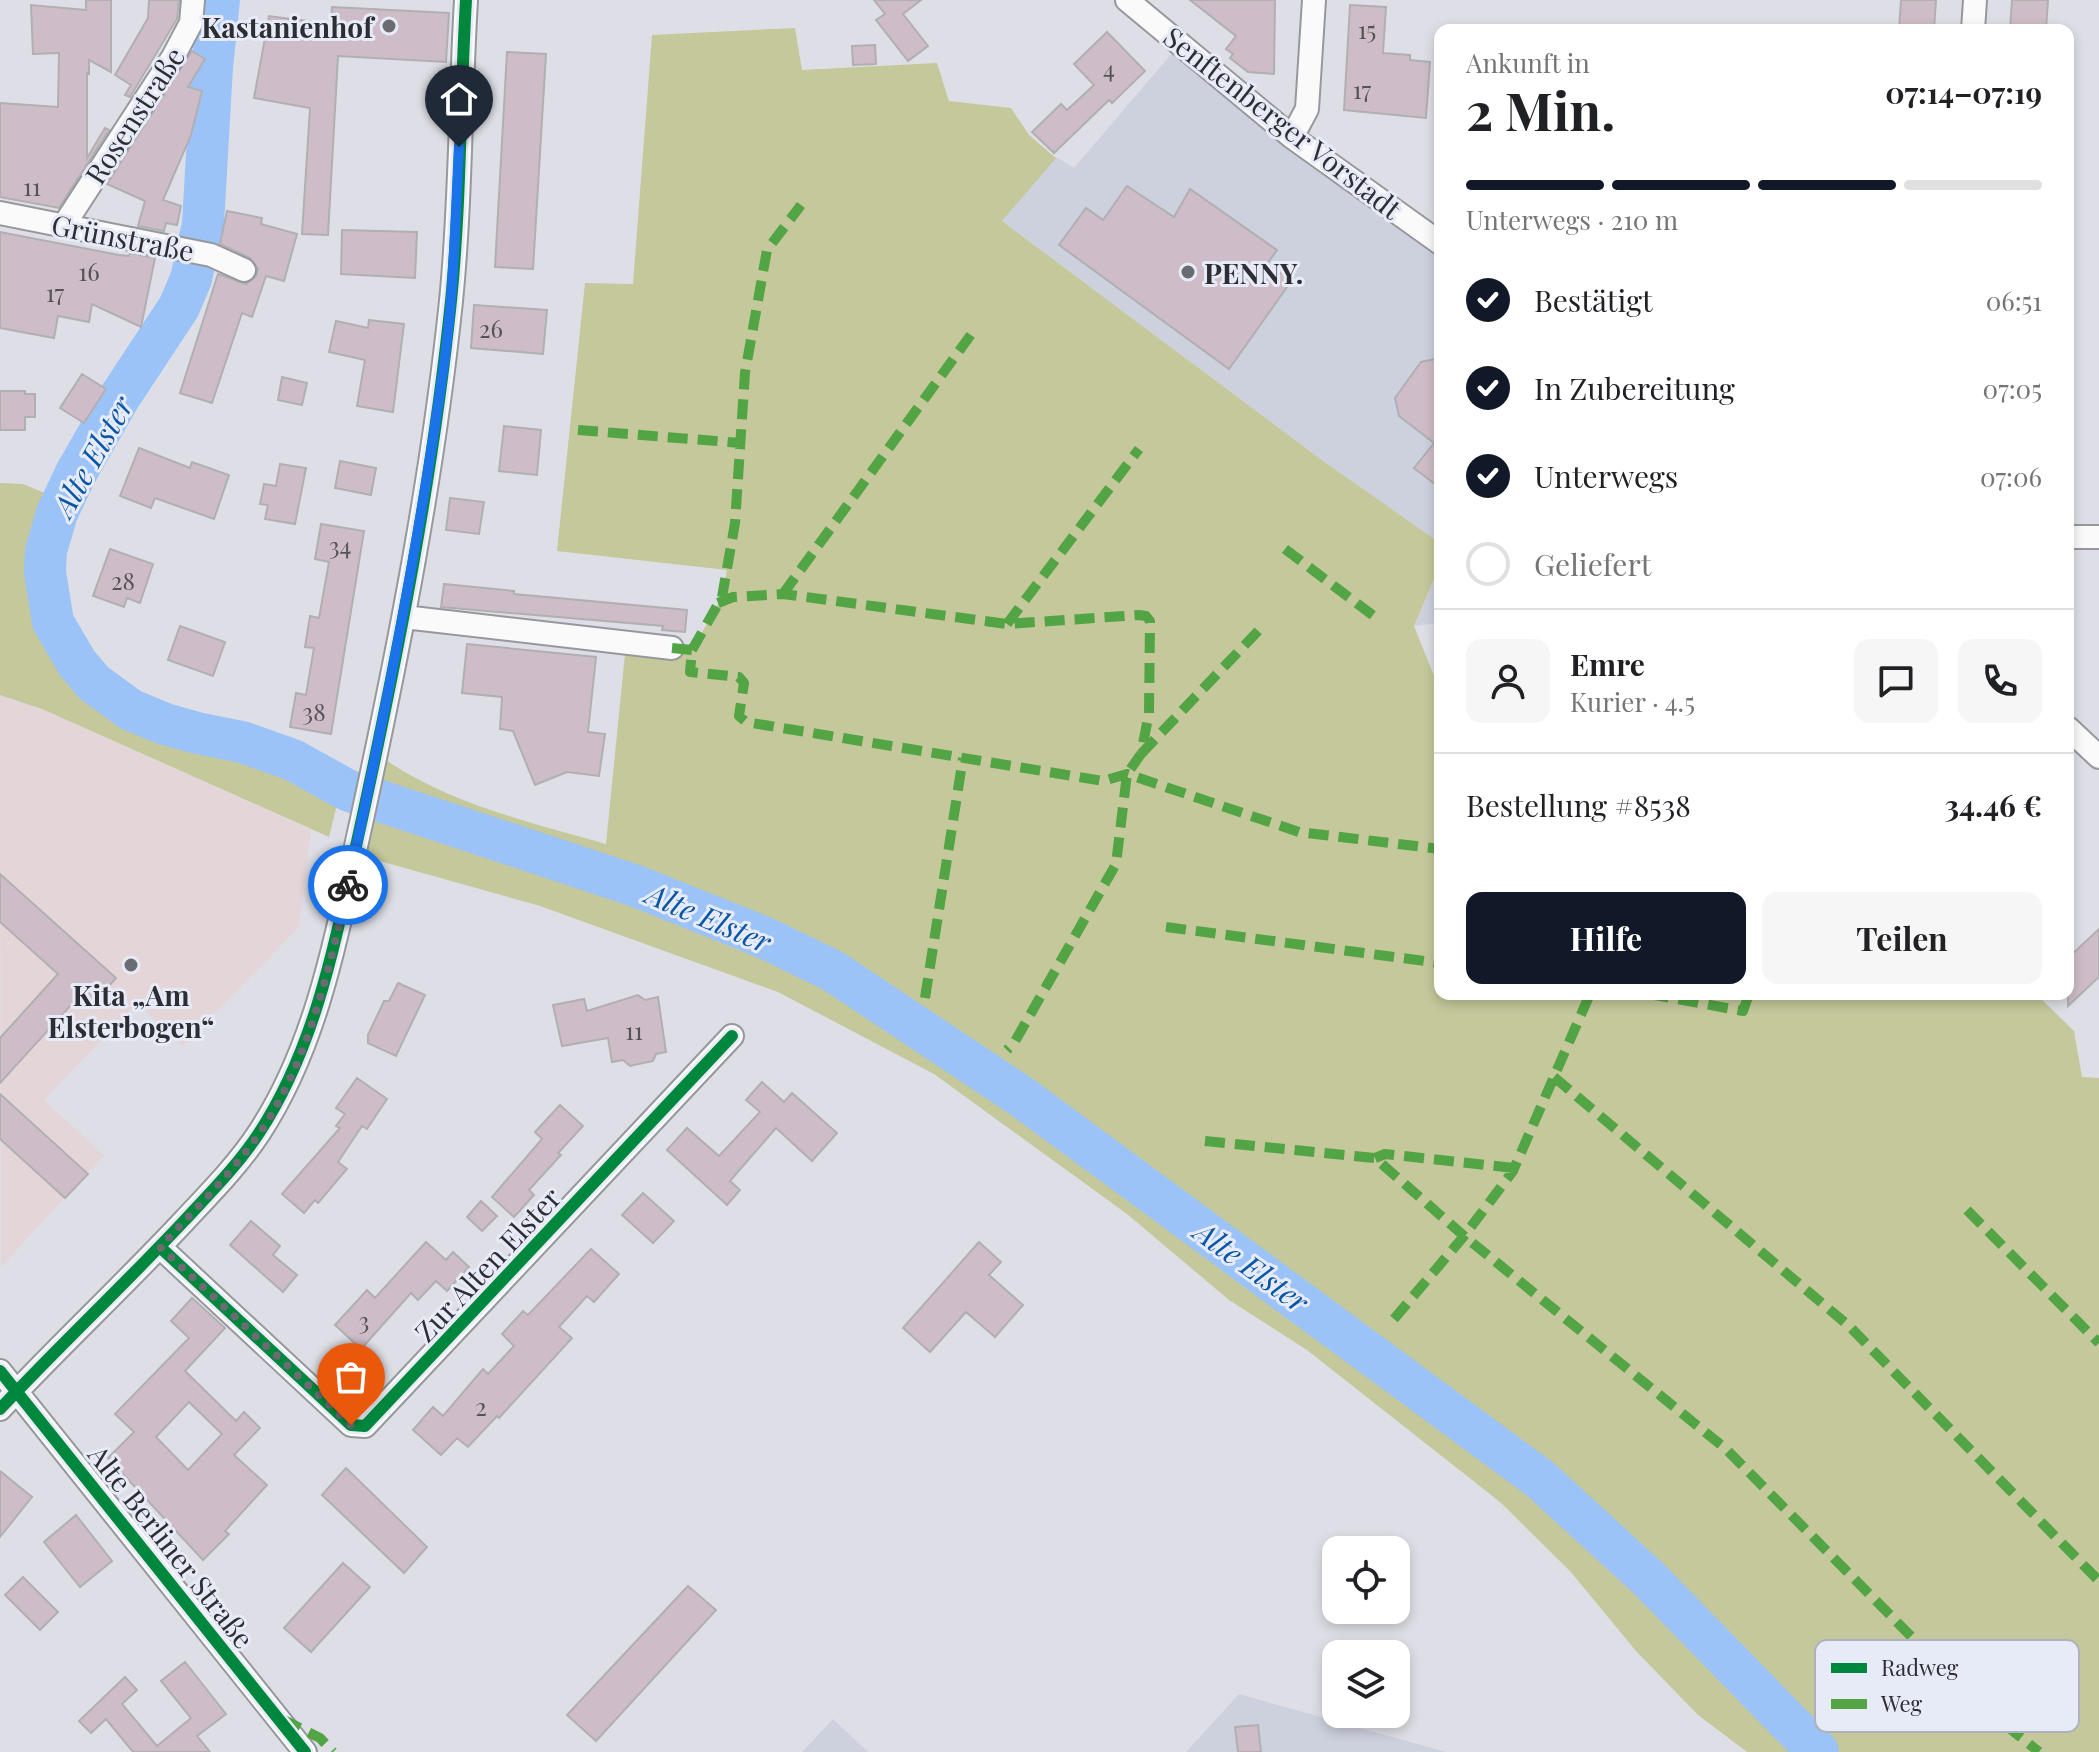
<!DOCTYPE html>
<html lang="de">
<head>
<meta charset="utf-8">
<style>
	:root { --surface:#fff; --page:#f6f6f6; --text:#202124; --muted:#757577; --line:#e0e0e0; --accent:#111827 }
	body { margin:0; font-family:"Playfair Display",serif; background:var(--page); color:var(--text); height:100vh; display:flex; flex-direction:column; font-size:30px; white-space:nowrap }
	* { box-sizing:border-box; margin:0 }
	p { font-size:26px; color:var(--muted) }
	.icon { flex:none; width:44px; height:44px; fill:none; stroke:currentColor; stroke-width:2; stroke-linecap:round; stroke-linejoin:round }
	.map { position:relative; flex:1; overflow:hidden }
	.panel { position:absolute; left:1434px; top:24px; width:640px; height:976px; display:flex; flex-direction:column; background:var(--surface); border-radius:16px; box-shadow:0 4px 12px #0003 }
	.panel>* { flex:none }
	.buttons { position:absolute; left:1322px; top:1536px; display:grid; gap:16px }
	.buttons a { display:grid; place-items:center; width:88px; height:88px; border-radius:16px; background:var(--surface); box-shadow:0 4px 12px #0003; font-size:40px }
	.pin { position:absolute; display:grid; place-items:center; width:68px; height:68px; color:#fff; margin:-82px -34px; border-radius:50% 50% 50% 0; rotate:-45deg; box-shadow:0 0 8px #0007 }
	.pin .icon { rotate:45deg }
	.courier { position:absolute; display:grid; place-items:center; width:80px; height:80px; margin:-40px; border:6px solid #1a73e8; border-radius:50%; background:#fff; color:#222; box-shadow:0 2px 10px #0007 }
	.headline em { font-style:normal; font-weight:700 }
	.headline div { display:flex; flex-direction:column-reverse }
	.headline { display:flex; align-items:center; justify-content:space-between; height:136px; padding:0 32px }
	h1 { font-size:52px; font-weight:700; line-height:60px }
	.bar { display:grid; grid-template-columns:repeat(4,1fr); gap:12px 8px; align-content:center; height:96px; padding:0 32px }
	.bar i { height:10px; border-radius:6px; background:var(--line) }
	.bar .selected { background:var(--accent) }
	.bar p { grid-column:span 4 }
	.line { display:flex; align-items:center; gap:20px; padding:0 32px; border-top:2px solid var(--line) }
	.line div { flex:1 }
	.round { display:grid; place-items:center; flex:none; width:84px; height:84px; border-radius:16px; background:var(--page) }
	ol { padding:0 32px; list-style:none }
	li { display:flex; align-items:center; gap:24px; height:88px }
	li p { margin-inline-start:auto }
	li .icon { padding:8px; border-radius:50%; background:var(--accent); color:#fff; stroke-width:4 }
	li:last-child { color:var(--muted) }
	li i { width:44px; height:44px; border:4px solid var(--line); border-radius:50% }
	.primary-button { display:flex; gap:16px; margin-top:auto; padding:16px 32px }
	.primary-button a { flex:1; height:92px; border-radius:16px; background:var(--accent); color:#fff; font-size:32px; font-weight:700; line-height:92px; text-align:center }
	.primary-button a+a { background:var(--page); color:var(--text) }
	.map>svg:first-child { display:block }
</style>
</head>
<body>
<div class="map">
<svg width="2099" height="1752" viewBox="0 0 2099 1752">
	<rect width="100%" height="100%" fill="#dedfe6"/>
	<path fill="#cdd1de" d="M 1179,45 L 1440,245 L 1440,543 L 1319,458 L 1001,220 L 1056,157 L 1074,168 Z
		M 1440,566 L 1440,623 L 1414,626 Z
		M 1239,1694 L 1446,1752 L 1186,1752 Z
		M 833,1719 L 868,1752 L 802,1752 Z"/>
	<path fill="#e4d5d9" d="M 0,695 L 42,709 L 311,830 L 299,927 L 183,1046 L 137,1003 L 44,1100 L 104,1155 L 1,1267 Z"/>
	<path fill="#c4c89a" d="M 795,28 L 802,70 L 937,63 L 949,101 L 1011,108 L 1029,135 L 1056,158 L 1002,221 L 1319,458 L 1440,543 L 1440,565 L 1414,626 L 1440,691 L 1440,994 L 2036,994 L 2074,1031 L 2082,1077 L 2099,1078 L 2099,1752 L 1747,1752 L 1698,1715 L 1636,1651 L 1570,1571 L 1500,1502 L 1307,1350 L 1229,1300 L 1127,1214 L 934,1074 L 778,992 L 540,906 L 355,854 L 377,754 C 445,803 526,821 606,844 L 626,644 L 692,650 L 722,597 L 727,570 L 557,551 L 585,283 L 633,284 L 652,35 Z
		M 0,483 L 23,484 L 47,494 L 57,513 L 46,551 L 45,572 L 53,622 L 77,663 L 94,683 L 131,710 L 197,733 L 242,742 L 340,792 L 329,837 L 42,709 L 0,695 Z"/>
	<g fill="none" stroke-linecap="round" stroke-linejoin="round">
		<path stroke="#9cc3f7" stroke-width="42" d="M 219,0 L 212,67 L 203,224 L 191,279 L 179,307 L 119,398 L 76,473 L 57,513 L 46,551 L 45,572 L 53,622 L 77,663 L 94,683 L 131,710 L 165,724 L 197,733 L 242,742 L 293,760 L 347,790 L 636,886 L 763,937 L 833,971 L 1022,1097 L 1540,1479 L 1648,1578 L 1818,1752"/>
	</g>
	<path fill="#cebdc8" stroke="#b0afb2" stroke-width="2" fill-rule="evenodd" d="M 86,0 L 111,0 L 111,72 L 89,60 L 89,74 L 87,73 L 87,158 L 105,128 L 109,130 L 59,208 L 0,197 L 0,103 L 58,107 L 59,53 L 33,54 L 31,5 L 86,10 Z
		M 149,0 L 179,0 L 177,19 L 130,97 L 125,95 L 131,85 L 115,75 L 148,18 Z
		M 874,0 L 921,0 L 903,14 L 928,46 L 908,61 L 876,20 L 885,14 Z
		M 1190,0 L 1275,0 L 1274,74 L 1248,72 L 1230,58 L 1233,54 L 1226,49 L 1236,36 Z
		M 1901,0 L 1936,0 L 1934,30 L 1899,30 Z
		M 2012,0 L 2048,0 L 2046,30 L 2010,30 Z
		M 1350,5 L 1386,7 L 1383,53 L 1410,55 L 1410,60 L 1430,62 L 1426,118 L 1344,110 Z
		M 332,7 L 449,13 L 446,62 L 338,56 L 328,235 L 302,234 L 310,108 L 254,98 L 269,16 L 331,24 Z
		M 1107,32 L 1145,71 L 1112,103 L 1109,100 L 1054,153 L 1032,132 L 1061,104 L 1067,110 L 1094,85 L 1074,64 Z
		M 875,45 L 876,64 L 853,65 L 852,46 Z
		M 192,51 L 205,59 L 188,87 L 202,91 L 191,135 L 163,200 L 181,206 L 177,225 L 166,223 L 164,231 L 138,226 L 145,201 L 107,184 Z
		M 507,52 L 546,54 L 533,269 L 495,267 Z
		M 1127,186 L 1174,217 L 1190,189 L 1277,250 L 1267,264 L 1292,280 L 1229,369 L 1059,245 L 1086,208 L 1103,220 Z
		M 227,211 L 262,218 L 261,224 L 297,234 L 284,281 L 266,276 L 252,317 L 242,313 L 212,403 L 180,393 L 218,274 L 246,284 L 256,276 L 258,269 L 250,258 L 220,244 Z
		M 342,230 L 417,232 L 415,278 L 341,274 Z
		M 0,232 L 119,255 L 129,256 L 130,253 L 155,258 L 141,327 L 92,304 L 89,322 L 58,316 L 54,338 L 0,328 Z
		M 474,305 L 547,310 L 543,354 L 471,348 Z
		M 369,320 L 404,324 L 393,412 L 357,406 L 365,360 L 329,352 L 336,321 L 368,328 Z
		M 1440,358 L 1440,488 L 1414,468 L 1434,443 L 1399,416 L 1395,398 L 1421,362 Z
		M 82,374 L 106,389 L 84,423 L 60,408 Z
		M 282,377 L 307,383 L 302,405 L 278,400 Z
		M 0,391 L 25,391 L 25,394 L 35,394 L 35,417 L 25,417 L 25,430 L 0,430 Z
		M 504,426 L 541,430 L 537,475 L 499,471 Z
		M 139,448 L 190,468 L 192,462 L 229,475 L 214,519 L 155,498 L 151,508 L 120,496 Z
		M 340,461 L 376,468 L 371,495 L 335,488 Z
		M 280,464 L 306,468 L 295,524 L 265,519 L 268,505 L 260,504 L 264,484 L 276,486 Z
		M 450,498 L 484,502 L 479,534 L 446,530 Z
		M 321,524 L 364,531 L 331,734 L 290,727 L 296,693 L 306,695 L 314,648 L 305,647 L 310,616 L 319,618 L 329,562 L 315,559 Z
		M 110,549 L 153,564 L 140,603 L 127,598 L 124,607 L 93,596 Z
		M 444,584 L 514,591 L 514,594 L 687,610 L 685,632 L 662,630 L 663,626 L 441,607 Z
		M 180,626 L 225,642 L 213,676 L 168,660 Z
		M 467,644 L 596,657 L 588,732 L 605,734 L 599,776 L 567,772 L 535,785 L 513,731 L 500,729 L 502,697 L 462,693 Z
		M 0,874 L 116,978 L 92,1005 L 80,995 L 0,1083 L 0,1038 L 58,974 L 0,922 Z
		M 2099,929 L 2099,977 L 2068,1006 L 2068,958 Z
		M 398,983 L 425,995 L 396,1056 L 368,1043 L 368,1035 L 384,1001 L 389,1001 Z
		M 638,995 L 645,1000 L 658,997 L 666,1052 L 656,1054 L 653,1061 L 630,1066 L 623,1060 L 612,1062 L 608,1038 L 562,1046 L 553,1005 L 584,999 L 587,1011 Z
		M 357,1078 L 387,1099 L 367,1129 L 362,1126 L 338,1162 L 347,1169 L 318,1203 L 315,1200 L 304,1213 L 282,1194 L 340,1128 L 336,1126 L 345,1114 L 336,1108 Z
		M 762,1082 L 784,1102 L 792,1093 L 837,1133 L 812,1161 L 776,1128 L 730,1181 L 740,1190 L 727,1205 L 667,1150 L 687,1128 L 719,1156 L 760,1112 L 746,1100 Z
		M 0,1094 L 88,1174 L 65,1198 L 0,1139 Z
		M 560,1105 L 583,1126 L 558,1153 L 561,1155 L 529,1190 L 534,1195 L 514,1217 L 492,1197 L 542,1139 L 535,1132 Z
		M 643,1193 L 674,1221 L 653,1243 L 622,1215 Z
		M 481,1201 L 497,1216 L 482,1231 L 467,1217 Z
		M 251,1221 L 280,1246 L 273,1255 L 297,1275 L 283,1292 L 230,1245 Z
		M 426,1242 L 446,1260 L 453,1252 L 469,1267 L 447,1291 L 436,1281 L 418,1300 L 411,1293 L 361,1349 L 335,1325 L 367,1290 L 375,1298 Z
		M 979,1242 L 1001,1262 L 989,1275 L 1023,1305 L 995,1337 L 966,1312 L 930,1352 L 903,1328 Z
		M 591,1249 L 619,1274 L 594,1302 L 587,1296 L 559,1327 L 572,1338 L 499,1418 L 497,1416 L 468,1447 L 457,1438 L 441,1455 L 413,1430 L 433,1407 L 443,1416 L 483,1369 L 488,1374 L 514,1346 L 502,1334 L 523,1311 L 528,1315 Z
		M 192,1298 L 225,1328 L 185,1371 L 236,1421 L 244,1412 L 260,1428 L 234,1455 L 267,1485 L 225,1531 L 229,1534 L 203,1560 L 108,1458 L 134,1432 L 115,1414 L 189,1338 L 171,1321 ZM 189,1402 L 222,1434 L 188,1470 L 156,1437 Z
		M 346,1468 L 427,1547 L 404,1573 L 322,1495 Z
		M 0,1471 L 32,1497 L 0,1537 Z
		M 76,1515 L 112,1561 L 80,1587 L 44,1542 Z
		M 343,1563 L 370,1587 L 311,1652 L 284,1628 Z
		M 23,1577 L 58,1612 L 40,1630 L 5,1595 Z
		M 688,1586 L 716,1610 L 596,1741 L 567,1715 Z
		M 185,1662 L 226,1714 L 197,1736 L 210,1752 L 133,1752 L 106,1719 L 91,1733 L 79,1721 L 125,1677 L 137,1690 L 122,1704 L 157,1746 L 191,1718 L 161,1681 Z
		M 1258,1725 L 1261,1752 L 1238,1752 L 1235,1727 Z"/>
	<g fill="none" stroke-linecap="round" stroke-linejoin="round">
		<defs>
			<path id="minor" d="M 1127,0 L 1292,137 L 1440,243
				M 1973,30 L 1975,0
				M 1292,137 L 1307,109 L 1314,0
				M 0,213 L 211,255 L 244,270
				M 64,225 L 173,57 L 191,23 L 193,0
				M 2068,537 L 2099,537
				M 404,617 L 672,648
				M 2068,728 L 2099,757
				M 160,1247 L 351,1425 L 365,1426 L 732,1036
				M 0,1371 L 305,1752
				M 0,1409 C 60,1345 124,1285 184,1221 C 210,1193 238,1165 259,1133 C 320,1040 338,926 362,819 C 399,648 433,475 451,301 C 461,202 460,100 466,0"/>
		</defs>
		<use href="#minor" stroke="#96989d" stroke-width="26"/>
		<use href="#minor" stroke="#fafafb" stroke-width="22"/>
		<path stroke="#52a444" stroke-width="10" stroke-dasharray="20 10" stroke-linecap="butt" d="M 578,430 L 741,443
			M 1285,549 L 1379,620
			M 783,594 L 975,329
			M 718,603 L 733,597 L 783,594 L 1007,624 L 1139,615 L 1146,616 L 1150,621 L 1149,713 L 1141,754 L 1127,774 L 1116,864 L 1014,1043 L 1007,1050
			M 1007,624 L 1139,449
			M 672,648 L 692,650 L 690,672 L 739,677 L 744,683 L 739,716 L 746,722 L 1103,781 L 1127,774 L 1299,832 L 1440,849
			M 692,650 L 722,597 L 735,523 L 745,373 L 767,250 L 801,205
			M 1141,754 L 1259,630
			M 1166,927 L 1440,963
			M 1649,994 L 1743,1011 L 1749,994
			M 925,998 L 963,758
			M 1554,1077 L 1849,1326 L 2099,1581
			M 1205,1141 L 1375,1158 L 1464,1236 L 1726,1449 L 1972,1698 L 2039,1752
			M 1375,1158 L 1385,1154 L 1514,1168
			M 1967,1210 L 2099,1343
			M 1394,1319 L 1464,1236 L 1513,1171 L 1590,994
			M 282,1719 L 320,1738 L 333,1752"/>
		<defs>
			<path id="cycleway" d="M 160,1247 L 351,1425 L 365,1426 L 732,1036
				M 0,1371 L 305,1752
				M 0,1409 C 60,1345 124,1285 184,1221 C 210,1193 238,1165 259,1133 C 320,1040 338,926 362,819 C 399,648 433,475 451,301 C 461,202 460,100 466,0"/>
		</defs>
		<use href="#cycleway" stroke="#e7ebf7" stroke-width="17"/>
		<use href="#cycleway" stroke="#00873e" stroke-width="12"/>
	</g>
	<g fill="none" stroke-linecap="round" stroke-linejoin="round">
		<path stroke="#6b6c72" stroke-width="8" stroke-dasharray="0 14.4" d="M 348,885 C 329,971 308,1064 257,1137 C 228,1177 193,1212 160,1247 L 351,1425"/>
		<path stroke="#1a73e8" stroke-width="10" d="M 348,885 C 385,715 419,544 443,371 C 454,297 455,222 459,147"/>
	</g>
	<g fill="#6b6c72" stroke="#e7ebf7" stroke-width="3">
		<circle cx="389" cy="26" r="8"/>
		<circle cx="1188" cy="272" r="8"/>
		<circle cx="131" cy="965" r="8"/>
	</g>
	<g text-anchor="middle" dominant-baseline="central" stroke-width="6" stroke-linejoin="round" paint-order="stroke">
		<g font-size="24" fill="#555258">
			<text x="1367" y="29">15</text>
			<text x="1109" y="68">4</text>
			<text x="1362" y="89">17</text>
			<text x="32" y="186">11</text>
			<text x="89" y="271">16</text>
			<text x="55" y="292">17</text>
			<text x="491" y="328">26</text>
			<text x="340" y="545">34</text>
			<text x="123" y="580">28</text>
			<text x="314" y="711">38</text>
			<text x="634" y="1030">11</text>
			<text x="364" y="1320">3</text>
			<text x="481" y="1406">2</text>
		</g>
		<g font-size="28" font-weight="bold" fill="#2d2e33" stroke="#e7ebf7" text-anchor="end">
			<text x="373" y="26">Kastanienhof</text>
			<text x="1204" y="272" text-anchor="start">PENNY.</text>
			<text x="131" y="994" text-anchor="middle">Kita „Am<tspan x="131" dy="32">Elsterbogen“</tspan></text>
		</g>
		<g font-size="28" fill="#2d2e33" stroke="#e7ebf7">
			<text transform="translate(134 115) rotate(-57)">Rosenstraße</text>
			<text transform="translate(1283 122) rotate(38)">Senftenberger Vorstadt</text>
			<text transform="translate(123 237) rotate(11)">Grünstraße</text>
			<text transform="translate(487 1264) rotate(-47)">Zur Alten Elster</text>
			<text transform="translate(172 1546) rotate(52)">Alte Berliner Straße</text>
		</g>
		<g font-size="30" font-style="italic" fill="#0856a7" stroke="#e7ebf7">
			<text transform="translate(92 456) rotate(-61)">Alte Elster</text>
			<text transform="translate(709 917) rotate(23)">Alte Elster</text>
			<text transform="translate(1252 1266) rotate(36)">Alte Elster</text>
		</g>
	</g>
	<rect x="1815" y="1640" width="264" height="92" rx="12" fill="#e7ebf7" stroke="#afb2bc" stroke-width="2"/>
	<rect x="1831" y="1663" width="36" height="10" fill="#00873e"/>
	<rect x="1831" y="1699" width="36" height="10" fill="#52a444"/>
	<g font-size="22" fill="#2d2e33">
		<text x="1881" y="1676">Radweg</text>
		<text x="1881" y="1712">Weg</text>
	</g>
</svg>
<div class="buttons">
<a><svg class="icon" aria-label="locate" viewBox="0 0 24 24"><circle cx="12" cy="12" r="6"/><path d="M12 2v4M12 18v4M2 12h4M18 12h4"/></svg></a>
<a><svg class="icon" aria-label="layers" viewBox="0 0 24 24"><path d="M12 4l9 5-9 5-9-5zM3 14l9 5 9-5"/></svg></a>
</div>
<div class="pin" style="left:351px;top:1425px;background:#ea580c"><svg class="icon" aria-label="bag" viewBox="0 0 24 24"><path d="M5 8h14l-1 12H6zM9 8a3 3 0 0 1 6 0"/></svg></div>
<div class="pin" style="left:459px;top:147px;background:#1f2937"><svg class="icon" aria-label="home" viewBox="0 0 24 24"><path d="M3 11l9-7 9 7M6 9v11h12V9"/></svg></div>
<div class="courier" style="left:348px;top:885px"><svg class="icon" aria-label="bike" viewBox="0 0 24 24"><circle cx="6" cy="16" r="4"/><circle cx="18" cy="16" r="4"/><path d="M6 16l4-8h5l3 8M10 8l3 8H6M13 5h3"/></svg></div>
<section class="panel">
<div class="headline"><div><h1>2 Min.</h1><p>Ankunft in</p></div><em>07:14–07:19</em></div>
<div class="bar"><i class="selected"></i><i class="selected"></i><i class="selected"></i><i></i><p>Unterwegs · 210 m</p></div>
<ol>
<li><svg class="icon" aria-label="check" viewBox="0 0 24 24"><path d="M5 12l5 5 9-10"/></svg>Bestätigt<p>06:51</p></li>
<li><svg class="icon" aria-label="check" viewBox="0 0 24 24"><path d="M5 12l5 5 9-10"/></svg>In Zubereitung<p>07:05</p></li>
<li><svg class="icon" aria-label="check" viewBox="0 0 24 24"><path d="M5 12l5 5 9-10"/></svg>Unterwegs<p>07:06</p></li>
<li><i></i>Geliefert</li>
</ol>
<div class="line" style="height:144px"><a class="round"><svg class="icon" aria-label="person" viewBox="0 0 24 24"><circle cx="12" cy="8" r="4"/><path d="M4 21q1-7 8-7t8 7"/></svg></a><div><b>Emre</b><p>Kurier · 4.5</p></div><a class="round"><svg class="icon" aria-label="chat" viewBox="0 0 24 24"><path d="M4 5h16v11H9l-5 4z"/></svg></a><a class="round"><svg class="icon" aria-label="phone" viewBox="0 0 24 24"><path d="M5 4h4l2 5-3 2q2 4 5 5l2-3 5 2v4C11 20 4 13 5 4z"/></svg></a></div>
<div class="line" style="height:104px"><div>Bestellung #8538</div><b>34.46 €</b></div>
<div class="primary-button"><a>Hilfe</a><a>Teilen</a></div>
</section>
</div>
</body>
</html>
